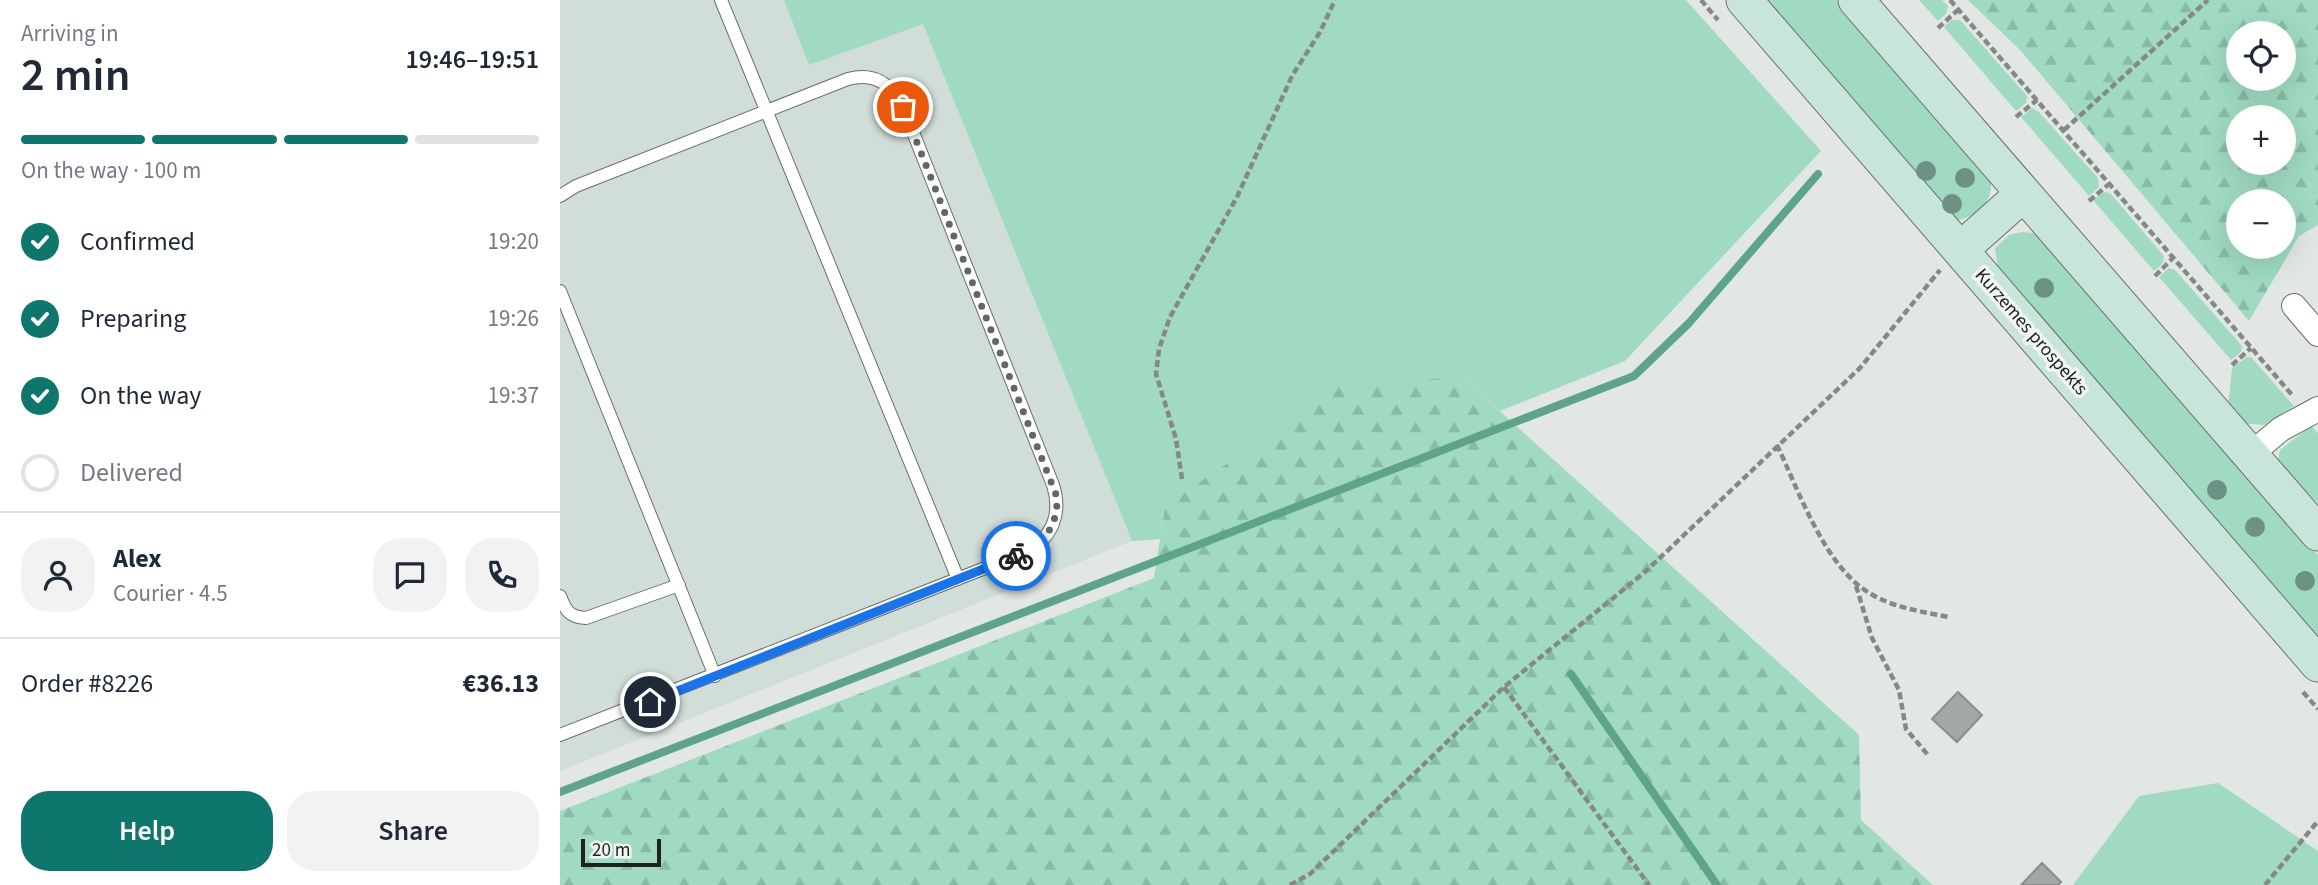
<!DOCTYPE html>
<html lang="en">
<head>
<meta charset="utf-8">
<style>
	:root { --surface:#fff; --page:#f2f2f3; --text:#1f2937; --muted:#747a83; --line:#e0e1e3; --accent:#0f766e }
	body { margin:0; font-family:"Source Sans 3",sans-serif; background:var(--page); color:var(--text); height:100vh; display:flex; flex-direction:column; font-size:26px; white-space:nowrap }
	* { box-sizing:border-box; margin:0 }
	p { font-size:23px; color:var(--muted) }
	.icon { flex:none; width:38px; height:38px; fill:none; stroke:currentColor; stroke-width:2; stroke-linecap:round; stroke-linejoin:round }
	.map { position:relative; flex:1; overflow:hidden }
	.details { display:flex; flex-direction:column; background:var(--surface); width:560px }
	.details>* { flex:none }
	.tools { position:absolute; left:1666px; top:21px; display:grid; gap:14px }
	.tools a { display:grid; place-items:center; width:70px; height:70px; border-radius:50%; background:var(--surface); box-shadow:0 7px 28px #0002; font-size:35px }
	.scale { position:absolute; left:21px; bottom:18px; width:80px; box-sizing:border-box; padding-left:7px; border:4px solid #1f2120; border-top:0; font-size:19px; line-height:24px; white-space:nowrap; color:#1f2120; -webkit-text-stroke:5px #f0f4f2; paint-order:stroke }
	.pin { position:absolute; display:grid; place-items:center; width:60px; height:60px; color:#fff; margin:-30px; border:4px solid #fff; border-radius:50%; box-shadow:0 2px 7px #0007 }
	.courier { position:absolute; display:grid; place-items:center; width:70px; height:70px; margin:-35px; border:5px solid #1a73e8; border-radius:50%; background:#fff; color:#222; box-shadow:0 2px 9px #0007 }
	.summary em { font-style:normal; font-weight:600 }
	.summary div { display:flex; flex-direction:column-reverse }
	.summary { display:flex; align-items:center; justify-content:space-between; height:119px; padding:0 21px }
	h1 { font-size:46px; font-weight:600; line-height:52px }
	.bar { display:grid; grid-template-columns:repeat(4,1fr); gap:10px 7px; align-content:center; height:84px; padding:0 21px }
	.bar i { height:9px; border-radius:5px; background:var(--line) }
	.bar .current { background:var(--accent) }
	.bar p { grid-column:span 4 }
	.line { display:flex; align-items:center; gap:18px; padding:0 21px; border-top:2px solid var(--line) }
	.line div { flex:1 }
	.round { display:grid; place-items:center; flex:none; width:74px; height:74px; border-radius:28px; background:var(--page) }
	ol { padding:0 21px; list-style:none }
	li { display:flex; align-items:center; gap:21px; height:77px }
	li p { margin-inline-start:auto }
	li .icon { padding:7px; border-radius:50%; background:var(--accent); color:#fff; stroke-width:4 }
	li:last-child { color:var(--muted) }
	li i { width:38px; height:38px; border:4px solid var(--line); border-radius:50% }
	.primary-button { display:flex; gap:14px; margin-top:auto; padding:14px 21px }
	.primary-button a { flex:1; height:80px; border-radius:28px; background:var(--accent); color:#fff; font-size:28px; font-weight:600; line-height:80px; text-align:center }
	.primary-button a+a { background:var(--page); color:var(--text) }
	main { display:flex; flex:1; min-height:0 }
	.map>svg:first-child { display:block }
</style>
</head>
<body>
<main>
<section class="details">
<div class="summary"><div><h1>2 min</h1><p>Arriving in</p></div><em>19:46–19:51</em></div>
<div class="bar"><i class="current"></i><i class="current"></i><i class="current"></i><i></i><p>On the way · 100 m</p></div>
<ol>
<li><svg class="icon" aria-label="check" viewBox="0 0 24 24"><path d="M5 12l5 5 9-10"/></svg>Confirmed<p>19:20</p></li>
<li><svg class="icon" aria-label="check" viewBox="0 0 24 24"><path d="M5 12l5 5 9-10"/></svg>Preparing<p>19:26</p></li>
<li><svg class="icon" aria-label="check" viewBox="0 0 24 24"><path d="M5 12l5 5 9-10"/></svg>On the way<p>19:37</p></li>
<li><i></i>Delivered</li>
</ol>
<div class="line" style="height:126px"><a class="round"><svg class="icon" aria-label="person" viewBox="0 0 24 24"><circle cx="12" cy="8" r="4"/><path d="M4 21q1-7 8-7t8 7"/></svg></a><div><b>Alex</b><p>Courier · 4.5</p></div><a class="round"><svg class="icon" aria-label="chat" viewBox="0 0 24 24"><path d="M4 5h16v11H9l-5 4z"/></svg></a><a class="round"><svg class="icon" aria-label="phone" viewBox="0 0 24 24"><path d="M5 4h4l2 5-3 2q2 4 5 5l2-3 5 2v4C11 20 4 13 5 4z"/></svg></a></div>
<div class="line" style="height:91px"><div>Order #8226</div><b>€36.13</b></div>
<div class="primary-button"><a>Help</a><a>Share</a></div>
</section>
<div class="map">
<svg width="1758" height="885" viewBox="0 0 1758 885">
	<defs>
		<pattern id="forest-firs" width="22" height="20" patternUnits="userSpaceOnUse" patternTransform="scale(1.75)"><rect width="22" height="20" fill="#9fdac1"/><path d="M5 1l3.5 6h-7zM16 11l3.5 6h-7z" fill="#88bba6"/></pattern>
	</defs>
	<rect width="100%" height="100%" fill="#e2e7e5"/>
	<path fill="#d1ddd8" d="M 0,0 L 224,0 L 249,65 L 363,23 L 572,541 L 0,771 Z"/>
	<path fill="#9fdac1" d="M 224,0 L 1126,0 L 1261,151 L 1065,361 L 940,411 L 902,377 L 605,506 L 600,539 L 572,541 L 363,24 L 249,65 Z
		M 1205,0 L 1276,0 L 1431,180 C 1433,203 1418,215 1398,220 L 1391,216 Z
		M 1359,0 L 1382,0 L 1388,6 L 1386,14 L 1378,21 Z
		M 1392,20 L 1400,20 L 1467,96 L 1466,103 L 1456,111 L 1384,27 Z
		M 1472,108 L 1478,111 L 1538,178 L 1539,187 L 1529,196 L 1461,117 Z
		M 1544,192 L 1550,193 L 1604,256 L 1603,263 L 1594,271 L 1533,200 Z
		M 1461,232 L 1473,233 L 1484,242 L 1660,447 L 1758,555 L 1758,637 L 1438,270 L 1435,248 L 1449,235 Z
		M 1609,268 L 1615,270 L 1682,346 L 1681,352 L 1671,360 L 1599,277 Z
		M 1687,357 L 1691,357 L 1734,406 L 1704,425 L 1681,423 L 1668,408 L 1672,368 Z
		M 1751,426 L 1758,433 L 1758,503 L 1717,465 L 1720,450 Z
		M 1658,783 L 1758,851 L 1758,885 L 1513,885 L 1579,796 Z"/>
	<path fill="url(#forest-firs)" fill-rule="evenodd" d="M 1408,0 L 1758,0 L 1758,225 L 1739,236 L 1689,321 L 1461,51 ZM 1678,33 L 1724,33 L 1724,79 L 1678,79 ZM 1678,117 L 1724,117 L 1724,163 L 1678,163 ZM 1678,201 L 1724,201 L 1724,247 L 1678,247 Z
		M 902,377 L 1299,735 L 1301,820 L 1373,885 L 0,885 L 0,811 L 594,578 L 605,506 L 781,385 Z"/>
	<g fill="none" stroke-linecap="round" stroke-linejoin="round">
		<path stroke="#5da489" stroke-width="8" d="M 1011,674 L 1157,885
			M 0,792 L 1074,376 L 1129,323 L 1258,174"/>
	</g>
	<path fill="#a3a7a5" stroke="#898d8b" stroke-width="2" d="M 1398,692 L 1422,715 L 1397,742 L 1372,719 Z
		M 1482,863 L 1501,882 L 1498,885 L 1461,885 Z"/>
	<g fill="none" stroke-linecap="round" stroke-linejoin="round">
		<defs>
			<path id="service" d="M 161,0 L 398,579
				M 0,196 L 16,186 L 288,79 C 315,72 331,84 343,107 L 493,485 C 502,514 493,537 466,552 L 0,735
				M 0,291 L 155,676
				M 0,596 C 6,611 9,617 26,618 L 119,585"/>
			<path id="minor" d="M 1734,306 L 1758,334
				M 1690,455 L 1721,429 L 1758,409"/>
			<path id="secondary" d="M 1184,0 L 1758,664
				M 1296,0 L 1758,533
				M 1400,250 L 1462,195"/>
		</defs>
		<use href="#service" stroke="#6a6e6c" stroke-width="14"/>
		<use href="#minor" stroke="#6a6e6c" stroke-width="26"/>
		<use href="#secondary" stroke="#6a6e6c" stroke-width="37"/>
		<path stroke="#858887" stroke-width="4.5" stroke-dasharray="7 3.5" stroke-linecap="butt" d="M 1141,0 L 1158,20
			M 1390,0 L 1733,396
			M 1378,28 L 1398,10
			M 1456,117 L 1477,100
			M 1504,130 L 1648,0
			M 1529,201 L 1549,184
			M 1595,276 L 1612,259
			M 1672,365 L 1691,348
			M 1217,445 C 1239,491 1265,568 1311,594 C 1335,608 1363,612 1389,617
			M 622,479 L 616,439 L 596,374 L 599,349 L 610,317 L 677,197 L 732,76 L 760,32 L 775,0
			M 1296,586 L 1312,638 L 1339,690 L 1346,729 L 1368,755
			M 944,687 L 1089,885
			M 1743,692 L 1758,709
			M 730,885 L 750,874 L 944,687 L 1085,572 L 1300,368 L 1380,270
			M 1705,885 L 1758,821"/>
		<use href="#service" stroke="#fff" stroke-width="12"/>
		<use href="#minor" stroke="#fff" stroke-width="24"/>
		<use href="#secondary" stroke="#c8e5db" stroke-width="35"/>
	</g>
	<g fill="#6e9186">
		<circle cx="1366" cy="171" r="10"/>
		<circle cx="1405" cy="178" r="10"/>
		<circle cx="1392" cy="204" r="10"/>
		<circle cx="1484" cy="288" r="10"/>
		<circle cx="1657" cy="490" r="10"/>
		<circle cx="1695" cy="527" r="10"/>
		<circle cx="1745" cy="581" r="10"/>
	</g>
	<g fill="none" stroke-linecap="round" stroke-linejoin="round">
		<path stroke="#636665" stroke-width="7" stroke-dasharray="0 12.6" d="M 343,107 L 497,497 C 498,527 483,545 456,556"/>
		<path stroke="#1a73e8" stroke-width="9" d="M 90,702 L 456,556"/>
	</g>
	<g text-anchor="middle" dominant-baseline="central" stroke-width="7" stroke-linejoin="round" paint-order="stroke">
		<g font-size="19" fill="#1f2120" stroke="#f0f4f2">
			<text transform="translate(1471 332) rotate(49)">Kurzemes prospekts</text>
		</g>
	</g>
</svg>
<div class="tools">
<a><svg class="icon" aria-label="locate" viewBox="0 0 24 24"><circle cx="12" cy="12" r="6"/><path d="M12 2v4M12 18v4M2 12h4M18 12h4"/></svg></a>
<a>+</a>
<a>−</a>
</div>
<div class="scale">20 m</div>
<div class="pin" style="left:343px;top:107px;background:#ea580c"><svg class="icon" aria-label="bag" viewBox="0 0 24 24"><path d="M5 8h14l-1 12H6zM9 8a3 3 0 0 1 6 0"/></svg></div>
<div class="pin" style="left:90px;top:702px;background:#1f2937"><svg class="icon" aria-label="home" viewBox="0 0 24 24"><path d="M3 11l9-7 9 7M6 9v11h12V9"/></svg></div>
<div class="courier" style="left:456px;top:556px"><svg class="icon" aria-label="bike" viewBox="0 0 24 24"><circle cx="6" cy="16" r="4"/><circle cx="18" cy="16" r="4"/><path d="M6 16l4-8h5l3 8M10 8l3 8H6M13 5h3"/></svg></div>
</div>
</main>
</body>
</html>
